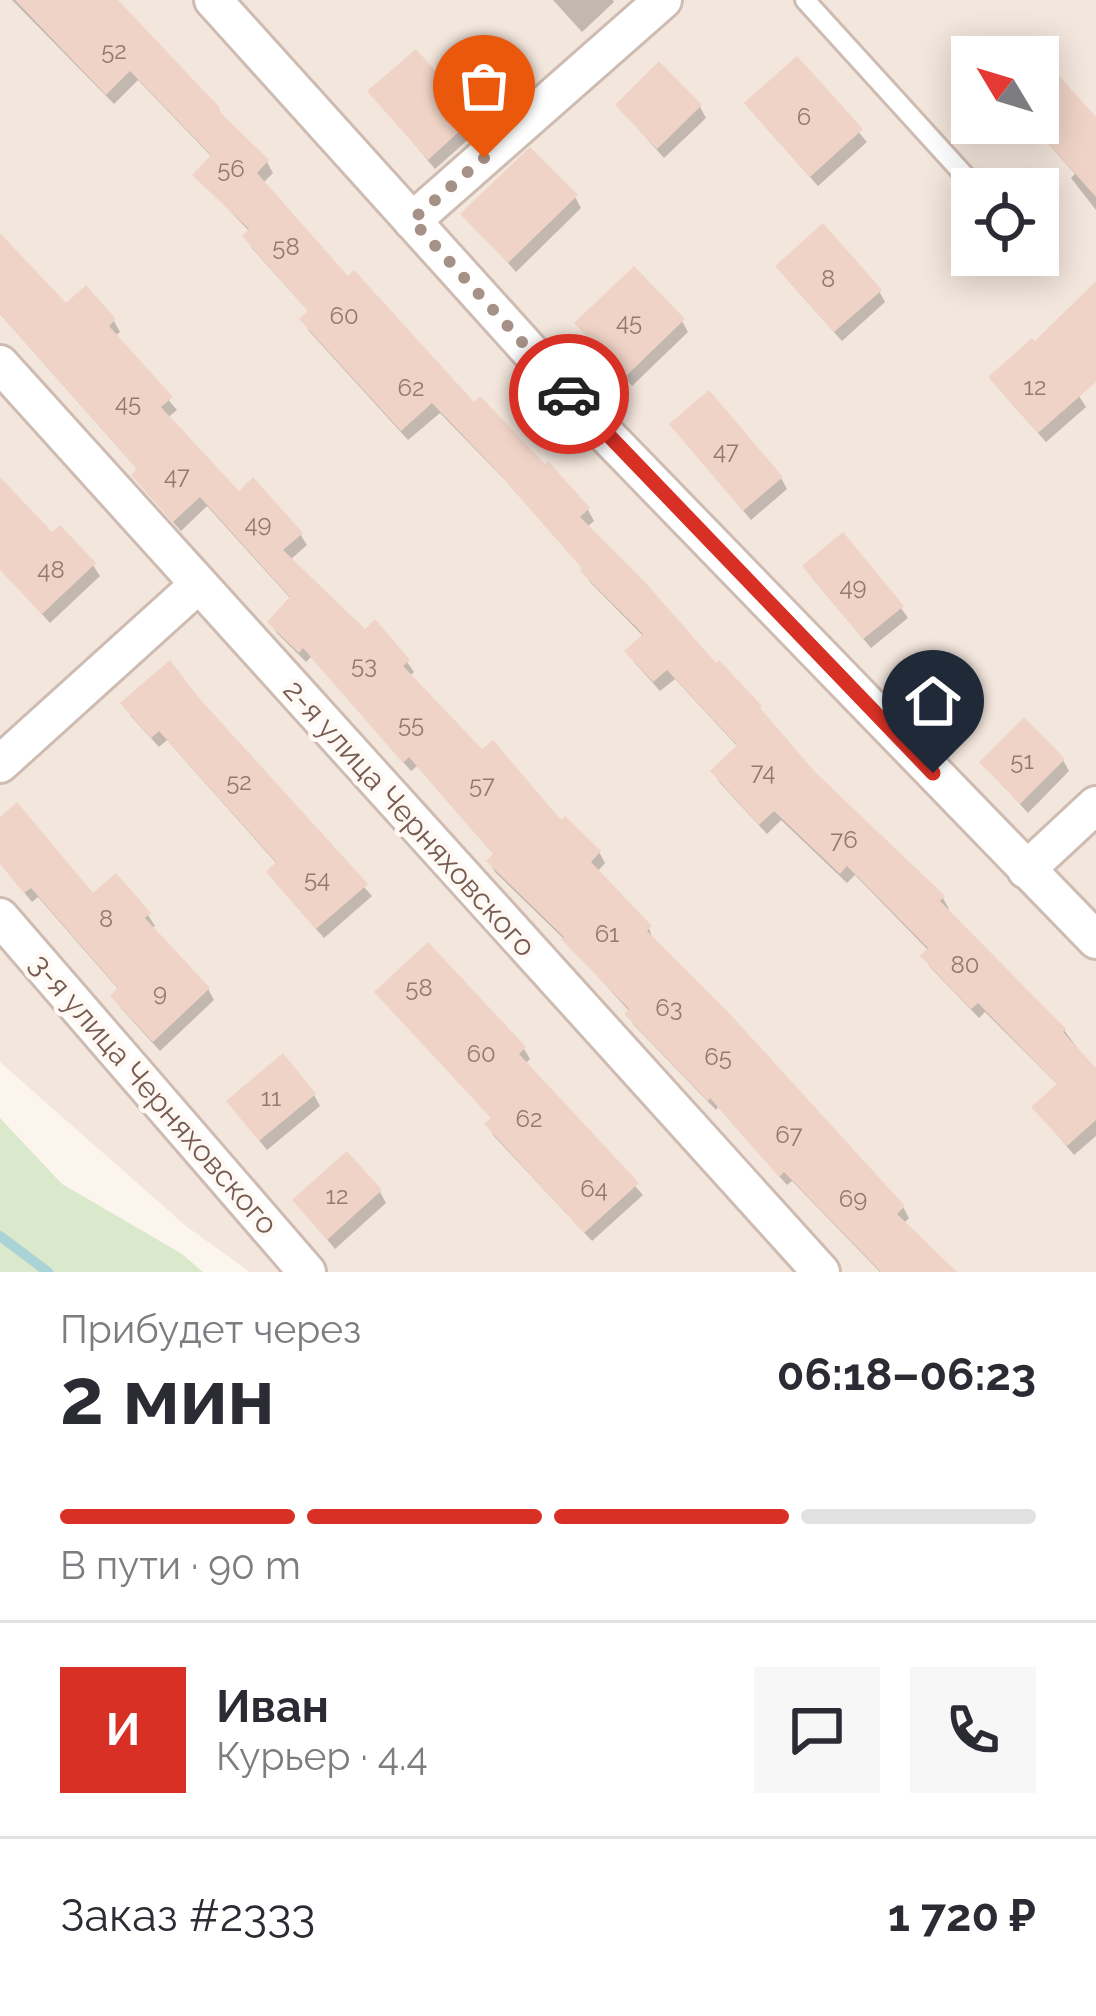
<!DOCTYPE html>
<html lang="ru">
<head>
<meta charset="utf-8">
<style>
	:root { --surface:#fff; --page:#f7f7f7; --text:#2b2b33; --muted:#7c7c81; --line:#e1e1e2; --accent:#d93025 }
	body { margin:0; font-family:Raleway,sans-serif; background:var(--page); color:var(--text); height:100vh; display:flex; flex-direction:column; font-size:45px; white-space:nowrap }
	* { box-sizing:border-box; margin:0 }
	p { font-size:39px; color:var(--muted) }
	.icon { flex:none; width:66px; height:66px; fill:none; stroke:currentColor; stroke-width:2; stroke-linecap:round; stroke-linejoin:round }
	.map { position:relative; height:1272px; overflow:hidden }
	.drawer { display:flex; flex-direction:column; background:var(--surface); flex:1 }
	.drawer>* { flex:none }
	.needle { width:78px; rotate:308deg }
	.controls { position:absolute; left:951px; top:36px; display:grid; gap:24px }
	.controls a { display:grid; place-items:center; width:108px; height:108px; border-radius:0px; background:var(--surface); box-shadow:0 6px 30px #0003; font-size:60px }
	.pin { position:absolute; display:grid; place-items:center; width:102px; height:102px; color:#fff; margin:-123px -51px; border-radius:50% 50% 50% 0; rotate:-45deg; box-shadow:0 0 12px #0007 }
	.pin .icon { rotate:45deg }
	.courier { position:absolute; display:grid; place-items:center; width:120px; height:120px; margin:-60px; border:9px solid #d93025; border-radius:50%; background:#fff; color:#222; box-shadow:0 3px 15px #0007 }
	.overview em { font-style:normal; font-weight:700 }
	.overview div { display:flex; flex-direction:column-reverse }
	.overview { display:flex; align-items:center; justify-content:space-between; height:204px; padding:0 60px }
	h1 { font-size:78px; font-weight:700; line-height:90px }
	.bar { display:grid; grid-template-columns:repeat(4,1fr); gap:18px 12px; align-content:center; height:144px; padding:0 60px }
	.bar i { height:15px; border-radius:9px; background:var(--line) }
	.bar .active { background:var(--accent) }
	.bar p { grid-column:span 4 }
	.line { display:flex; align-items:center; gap:30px; padding:0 60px; border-top:3px solid var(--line) }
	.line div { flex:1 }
	.round { display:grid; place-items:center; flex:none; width:126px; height:126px; border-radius:0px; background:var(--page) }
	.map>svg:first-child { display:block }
</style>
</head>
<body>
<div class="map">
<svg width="1096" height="1272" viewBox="0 0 1096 1272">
	<rect width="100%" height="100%" fill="#fcf5ed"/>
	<path fill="#f3e6dc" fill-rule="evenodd" d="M 0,0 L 1096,0 L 1096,1272 L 250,1272 L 186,1226 L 0,1062 ZM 972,57 L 1038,57 L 1038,123 L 972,123 ZM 972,189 L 1038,189 L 1038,255 L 972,255 Z"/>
	<path fill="#dae9cb" d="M 0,1118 L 62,1184 L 182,1254 L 203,1272 L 0,1272 Z"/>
	<path fill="#0003" d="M 12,0 L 110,0 L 218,109 L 226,122 L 267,162 L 273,173 L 262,184 L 348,280 L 474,406 L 545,468 L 547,465 L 588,510 L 594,521 L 586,528 L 813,775 L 943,898 L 949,909 L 946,912 L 1064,1030 L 1096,1073 L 1096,1136 L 1074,1155 L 1035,1108 L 1059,1086 L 985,1012 L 979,1018 L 930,967 L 924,956 L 929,951 L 855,875 L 847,883 L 781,820 L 767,834 L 720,783 L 713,772 L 739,748 L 675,679 L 660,691 L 634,662 L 628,651 L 644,637 L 590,582 L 584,570 L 505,480 L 440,413 L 408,440 L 309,331 L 303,320 L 310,313 L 252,248 L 245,237 L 250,232 L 196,175 L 213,158 L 138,80 L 114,104 Z
		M 553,0 L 613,0 L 614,2 L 582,32 Z
		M 416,53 L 480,129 L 435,169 L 371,92 Z
		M 1037,55 L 1096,123 L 1096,210 L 1071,178 L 1075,174 L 1030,123 L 1038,123 Z
		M 797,60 L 867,142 L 818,186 L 754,114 Z
		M 618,106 L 700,107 L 706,118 L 664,158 Z
		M 575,197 L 581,208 L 516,272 L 464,214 Z
		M 0,238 L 66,307 L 114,321 L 120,332 L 115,336 L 177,410 L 167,418 L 238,495 L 300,534 L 307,545 L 290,560 L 364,633 L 407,662 L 414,672 L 409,677 L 482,753 L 599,852 L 605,863 L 597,872 L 649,928 L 653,941 L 903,1207 L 909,1218 L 903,1224 L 953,1272 L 880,1272 L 792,1181 L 787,1185 L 718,1107 L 716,1110 L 634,1025 L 628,1014 L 630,1012 L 565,940 L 496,873 L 489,862 L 495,856 L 417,766 L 411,771 L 311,657 L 306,662 L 277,633 L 270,622 L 292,600 L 207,506 L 181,531 L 141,486 L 134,475 L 139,471 L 0,314 Z
		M 785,277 L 879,291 L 885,302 L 842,341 Z
		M 1096,285 L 1096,364 L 1079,396 L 1086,407 L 1046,442 L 998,388 L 1034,345 Z
		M 682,321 L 688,332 L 632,386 L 577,324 Z
		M 679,435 L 781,478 L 787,489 L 751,520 Z
		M 0,483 L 51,537 L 93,565 L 100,576 L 50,623 L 0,568 Z
		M 812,578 L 901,608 L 908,618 L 871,648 Z
		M 196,699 L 372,896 L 324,938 L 276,883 L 270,872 L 278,865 L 167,740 L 159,747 L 130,715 Z
		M 1063,760 L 1069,771 L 1028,813 L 982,762 Z
		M 0,821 L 93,897 L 148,915 L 155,926 L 151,929 L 208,989 L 214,1000 L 160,1051 L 120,1007 L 114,997 L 120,991 L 38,897 L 32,902 L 0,863 Z
		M 378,992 L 524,1049 L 530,1059 L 525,1064 L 643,1195 L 592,1241 L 494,1136 L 488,1125 L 493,1120 Z
		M 314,1095 L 320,1106 L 267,1150 L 236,1112 Z
		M 380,1192 L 386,1203 L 335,1249 L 296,1201 Z"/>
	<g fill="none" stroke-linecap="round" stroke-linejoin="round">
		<path stroke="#a9d3d6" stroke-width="10" d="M 0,1236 L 48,1272"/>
	</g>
	<path fill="#efd3c6" d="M 15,0 L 118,0 L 220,108 L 218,110 L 269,160 L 257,173 L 348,276 L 354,270 L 474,402 L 480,396 L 545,464 L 548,461 L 590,508 L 580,517 L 644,581 L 716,663 L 719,660 L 762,706 L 760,708 L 815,772 L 945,896 L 940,901 L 1066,1029 L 1063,1032 L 1096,1068 L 1096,1120 L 1067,1146 L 1031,1107 L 1057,1084 L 978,1003 L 971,1009 L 920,956 L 928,948 L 847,866 L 840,874 L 774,811 L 759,825 L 710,771 L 737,745 L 667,670 L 653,682 L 624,651 L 643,634 L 580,571 L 582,568 L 495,469 L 432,403 L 401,431 L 299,319 L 308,311 L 242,236 L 249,229 L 192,175 L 211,155 L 130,71 L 106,95 Z
		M 416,49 L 476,116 L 428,160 L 367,91 Z
		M 1038,52 L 1096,117 L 1096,197 L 1038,132 Z
		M 797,56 L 863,129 L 810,177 L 744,103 Z
		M 659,61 L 702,105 L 657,149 L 615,105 Z
		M 530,147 L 578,195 L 508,263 L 460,214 Z
		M 823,223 L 882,290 L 834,332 L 775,266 Z
		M 0,233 L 66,303 L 86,285 L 116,319 L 109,326 L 173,397 L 161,407 L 239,491 L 253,477 L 303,533 L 283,550 L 365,629 L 375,619 L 410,660 L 403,666 L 482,749 L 493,740 L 561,820 L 565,816 L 601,851 L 591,862 L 652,926 L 647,931 L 728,1012 L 905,1206 L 897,1214 L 957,1272 L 881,1272 L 784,1172 L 779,1177 L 710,1098 L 708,1101 L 624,1014 L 629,1009 L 561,939 L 564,937 L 486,861 L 493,854 L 409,757 L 403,763 L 303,648 L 299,653 L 267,622 L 290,597 L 200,497 L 173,522 L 131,475 L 137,469 L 0,314 Z
		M 634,266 L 685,319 L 625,377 L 574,323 Z
		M 1096,281 L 1096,382 L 1038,433 L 988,377 L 1032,338 L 1035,341 Z
		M 709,390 L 783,477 L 743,511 L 669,424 Z
		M 0,477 L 52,532 L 60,525 L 96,563 L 42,614 L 0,570 Z
		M 843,532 L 904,606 L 863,639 L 802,566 Z
		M 170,660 L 198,697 L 368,884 L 316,929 L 266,872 L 276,862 L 159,731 L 151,738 L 120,703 Z
		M 1024,717 L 1065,759 L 1020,804 L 979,762 Z
		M 17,802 L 93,893 L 116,873 L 151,913 L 145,918 L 210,988 L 153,1042 L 110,996 L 118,988 L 31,888 L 24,893 L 0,864 L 0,817 Z
		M 428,942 L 526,1047 L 519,1054 L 639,1183 L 584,1233 L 484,1124 L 491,1118 L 374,992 Z
		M 283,1053 L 316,1094 L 259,1141 L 226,1101 Z
		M 347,1151 L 382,1190 L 327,1240 L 292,1200 Z"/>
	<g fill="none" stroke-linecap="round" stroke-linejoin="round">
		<defs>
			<path id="lane" d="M 805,0 L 977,189"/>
			<path id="street" d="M 213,0 L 593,421 L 1096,940
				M 412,221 L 663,0
				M 0,364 L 821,1272
				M 0,764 L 199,584
				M 1026,870 L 1096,805
				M 0,917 L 307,1272"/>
		</defs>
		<use href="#lane" stroke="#cebcb2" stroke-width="24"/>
		<use href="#street" stroke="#cebcb2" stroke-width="42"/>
		<use href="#lane" stroke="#fff" stroke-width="18"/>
		<use href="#street" stroke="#fff" stroke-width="36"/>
	</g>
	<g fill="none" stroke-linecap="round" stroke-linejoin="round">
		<path stroke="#a69187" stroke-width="12" stroke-dasharray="0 21.6" d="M 484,158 L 412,220 L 569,394"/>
		<path stroke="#d93025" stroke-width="15" d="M 569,394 L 933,773"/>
	</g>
	<g text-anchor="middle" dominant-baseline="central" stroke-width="9" stroke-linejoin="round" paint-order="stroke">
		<g font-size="24" fill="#95796e">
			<text x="114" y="50">52</text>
			<text x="804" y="116">6</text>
			<text x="231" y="168">56</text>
			<text x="286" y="246">58</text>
			<text x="828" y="278">8</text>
			<text x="344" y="315">60</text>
			<text x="629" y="321">45</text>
			<text x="1035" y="386">12</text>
			<text x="411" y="387">62</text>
			<text x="128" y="402">45</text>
			<text x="726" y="450">47</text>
			<text x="177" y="475">47</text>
			<text x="258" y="523">49</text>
			<text x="51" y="569">48</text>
			<text x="853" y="586">49</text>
			<text x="364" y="664">53</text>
			<text x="411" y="723">55</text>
			<text x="1022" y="760">51</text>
			<text x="763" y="771">74</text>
			<text x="239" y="781">52</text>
			<text x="482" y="784">57</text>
			<text x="844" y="839">76</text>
			<text x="317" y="878">54</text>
			<text x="106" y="918">8</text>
			<text x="607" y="933">61</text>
			<text x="965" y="964">80</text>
			<text x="419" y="987">58</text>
			<text x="160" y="992">9</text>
			<text x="669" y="1007">63</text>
			<text x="481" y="1053">60</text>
			<text x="718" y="1056">65</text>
			<text x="271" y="1097">11</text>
			<text x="529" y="1118">62</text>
			<text x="789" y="1134">67</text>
			<text x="594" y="1188">64</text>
			<text x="337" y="1195">12</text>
			<text x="853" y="1198">69</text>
		</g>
		<g font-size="30" fill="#775b50" stroke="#fef9f4">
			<text transform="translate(410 818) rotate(48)">2-я улица Черняховского</text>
			<text transform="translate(154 1094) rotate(49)">3-я улица Черняховского</text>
		</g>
	</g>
</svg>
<div class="controls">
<a><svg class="needle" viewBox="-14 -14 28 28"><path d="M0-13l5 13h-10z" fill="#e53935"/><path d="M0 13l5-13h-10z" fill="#7c7c81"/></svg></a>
<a><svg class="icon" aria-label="locate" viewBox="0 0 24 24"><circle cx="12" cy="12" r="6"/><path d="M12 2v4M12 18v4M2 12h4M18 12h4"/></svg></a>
</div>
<div class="pin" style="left:484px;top:158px;background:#ea580c"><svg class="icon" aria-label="bag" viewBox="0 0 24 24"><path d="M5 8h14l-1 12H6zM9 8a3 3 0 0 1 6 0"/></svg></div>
<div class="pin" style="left:933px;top:773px;background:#1f2937"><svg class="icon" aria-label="home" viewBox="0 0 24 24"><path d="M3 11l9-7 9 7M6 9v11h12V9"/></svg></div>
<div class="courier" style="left:569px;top:394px"><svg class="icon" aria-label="car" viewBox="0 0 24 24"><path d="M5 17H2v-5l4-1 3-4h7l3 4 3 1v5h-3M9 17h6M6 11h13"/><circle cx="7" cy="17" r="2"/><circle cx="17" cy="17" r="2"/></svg></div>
</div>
<section class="drawer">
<div class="overview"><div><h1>2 мин</h1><p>Прибудет через</p></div><em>06:18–06:23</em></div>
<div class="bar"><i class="active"></i><i class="active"></i><i class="active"></i><i></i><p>В пути · 90 m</p></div>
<div class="line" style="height:216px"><b class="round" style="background:var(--accent);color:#fff">И</b><div><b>Иван</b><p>Курьер · 4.4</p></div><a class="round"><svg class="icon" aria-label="chat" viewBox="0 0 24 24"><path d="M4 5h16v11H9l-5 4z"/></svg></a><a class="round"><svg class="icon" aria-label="phone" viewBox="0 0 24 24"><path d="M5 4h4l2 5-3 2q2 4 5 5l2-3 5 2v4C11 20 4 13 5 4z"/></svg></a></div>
<div class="line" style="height:156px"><div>Заказ #2333</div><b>1 720 ₽</b></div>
</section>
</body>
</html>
